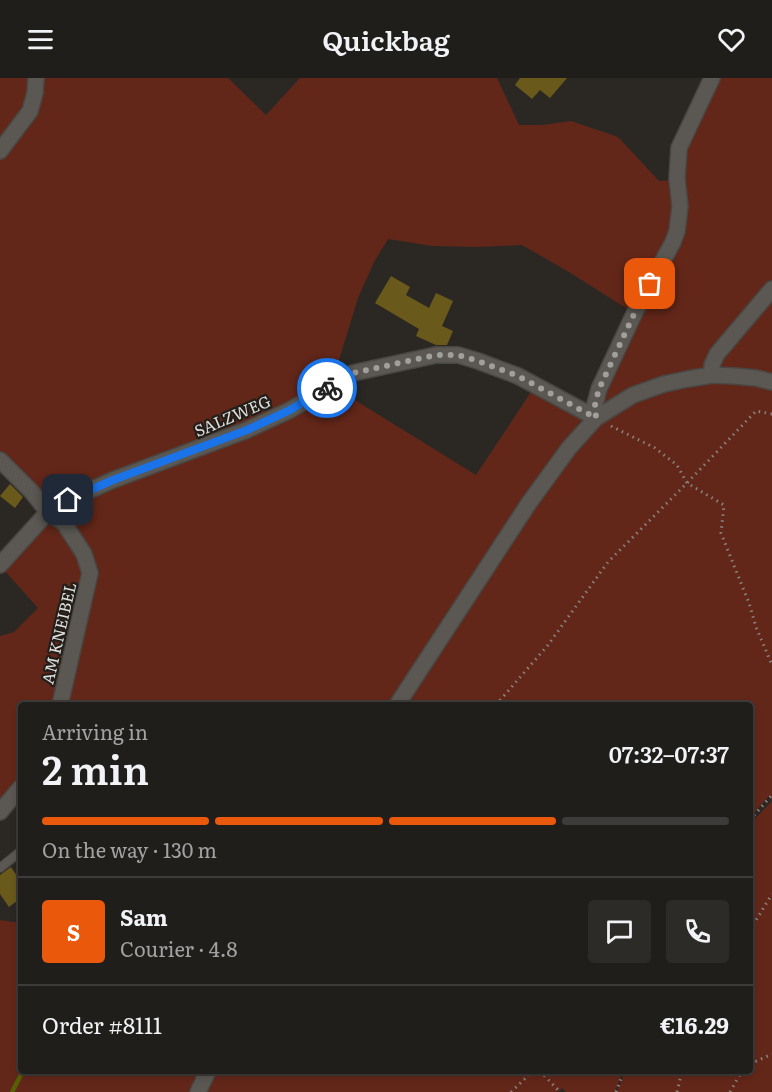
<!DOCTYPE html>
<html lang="en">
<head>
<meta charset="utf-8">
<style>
	:root { --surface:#201e1b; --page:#2d2b28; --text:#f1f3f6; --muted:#a2a2a3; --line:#3d3c3a; --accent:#ea580c }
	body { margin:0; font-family:Literata,serif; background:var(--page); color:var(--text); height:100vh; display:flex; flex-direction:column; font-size:22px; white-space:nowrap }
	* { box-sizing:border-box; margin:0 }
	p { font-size:20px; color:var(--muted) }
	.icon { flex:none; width:33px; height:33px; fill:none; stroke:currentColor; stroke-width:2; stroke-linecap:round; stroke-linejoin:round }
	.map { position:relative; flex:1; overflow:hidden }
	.drawer { position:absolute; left:18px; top:624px; width:735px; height:372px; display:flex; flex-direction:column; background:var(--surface); border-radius:6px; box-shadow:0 3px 9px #0003,0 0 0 2px var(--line) }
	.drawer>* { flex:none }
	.pin { position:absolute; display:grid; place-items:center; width:51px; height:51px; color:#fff; margin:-26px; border-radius:12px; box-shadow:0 3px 9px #0006 }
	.courier { position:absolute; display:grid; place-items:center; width:60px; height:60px; margin:-30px; border:4px solid #1a73e8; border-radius:50%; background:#fff; color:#222; box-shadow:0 2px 8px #0007 }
	.overview em { font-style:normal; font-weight:600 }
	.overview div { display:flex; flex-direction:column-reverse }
	.overview { display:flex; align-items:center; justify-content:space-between; height:102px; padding:0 24px }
	h1 { font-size:39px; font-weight:600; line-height:45px }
	.bar { display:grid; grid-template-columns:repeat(4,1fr); gap:9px 6px; align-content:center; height:72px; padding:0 24px }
	.bar i { height:8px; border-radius:4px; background:var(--line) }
	.bar .on { background:var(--accent) }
	.bar p { grid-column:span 4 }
	.line { display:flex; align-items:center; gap:15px; padding:0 24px; border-top:2px solid var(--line) }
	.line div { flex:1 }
	.round { display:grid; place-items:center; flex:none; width:63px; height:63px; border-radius:6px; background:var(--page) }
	header { display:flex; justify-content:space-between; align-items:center; height:78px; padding:0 24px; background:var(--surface); font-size:27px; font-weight:600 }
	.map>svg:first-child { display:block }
</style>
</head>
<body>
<header><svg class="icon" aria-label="menu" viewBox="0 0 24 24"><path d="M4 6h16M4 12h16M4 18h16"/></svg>Quickbag<svg class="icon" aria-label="heart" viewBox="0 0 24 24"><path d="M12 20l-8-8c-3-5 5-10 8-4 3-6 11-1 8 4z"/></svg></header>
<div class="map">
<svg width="772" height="1014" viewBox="0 0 772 1014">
	<rect width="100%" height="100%" fill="#2b2824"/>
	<path fill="#632719" d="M 0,0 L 228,0 L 266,37 L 300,0 L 497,0 L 519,47 L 543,47 L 571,43 L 618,59 L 659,103 L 675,102 L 677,140 L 632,234 L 569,194 L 522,167 L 478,169 L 432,168 L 388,161 L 374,184 L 358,220 L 335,295 L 337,311 L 476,397 L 533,311 L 582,341 L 489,474 L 391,627 L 67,627 L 94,515 L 95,495 L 0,376 Z
		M 715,0 L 772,0 L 772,208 L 699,296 L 600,330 L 603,317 L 674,165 L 682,70 Z
		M 772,213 L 772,722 L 769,718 L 750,740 L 750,627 L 403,627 L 495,482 L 597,339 L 664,310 L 714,304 L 717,277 Z
		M 50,446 L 56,447 L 80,476 L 85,499 L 54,627 L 21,627 L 21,701 L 0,726 L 0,558 L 14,554 L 38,530 L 4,492 L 46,448 Z
		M 772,723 L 772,1014 L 617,1014 L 625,993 L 750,993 L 750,746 Z
		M 0,842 L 21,845 L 21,993 L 201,993 L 190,1014 L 0,1014 Z
		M 212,993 L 623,993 L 615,1014 L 566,1014 L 562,1010 L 558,1014 L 203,1014 Z"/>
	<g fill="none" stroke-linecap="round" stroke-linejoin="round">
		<path stroke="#575f06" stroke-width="4.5" d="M 12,1014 L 23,993"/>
	</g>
	<path fill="#695a1c" d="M 520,0 L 567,0 L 550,20 L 540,12 L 532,21 L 515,7 Z
		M 391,198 L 410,209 L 406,217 L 429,230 L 436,215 L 453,223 L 442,248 L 453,253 L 447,267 L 436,267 L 416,258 L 419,251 L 375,225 Z
		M 10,406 L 23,419 L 15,430 L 0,418 Z
		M 11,789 L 21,804 L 21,820 L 9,829 L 0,816 L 0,797 Z"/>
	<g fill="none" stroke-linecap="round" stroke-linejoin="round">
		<defs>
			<path id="lane" d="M 0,790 L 21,773"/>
			<path id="street" d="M 0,73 L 30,33 L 35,15 L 36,0
				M 712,297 L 712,287 L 717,276 L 772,211
				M 596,340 L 595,326 L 599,311 L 635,234 L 673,164 L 677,153 L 680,128 L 677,101 L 679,70 L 712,0
				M 0,382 L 32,414 L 48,434 L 64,445 L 84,476 L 90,495 L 60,627
				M 0,487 L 48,434 L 68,422 L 113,402 L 247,352 L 290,332 L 353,295 L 436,277 L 458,277 L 478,283 L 518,298 L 596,340
				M 397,627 L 529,425 L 569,370 L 596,340 L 633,317 L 664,306 L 688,301 L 712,297 L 734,298 L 756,300 L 772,304
				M 0,734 L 21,709
				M 198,1014 L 208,993"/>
		</defs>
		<use href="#lane" stroke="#494743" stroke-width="10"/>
		<use href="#street" stroke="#494743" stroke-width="18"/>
		<path stroke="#878481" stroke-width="3" stroke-dasharray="1.5 4.5" stroke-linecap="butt" d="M 611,348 L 655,370 L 677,387 L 687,405 L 724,427 L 721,455 L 749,525 L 756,549 L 772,587
			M 496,627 L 548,567 L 608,484 L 687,405 L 756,333 L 772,336
			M 750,742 L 772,717
			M 750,852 L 772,816
			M 750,986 L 772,976
			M 540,993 L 560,1014
			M 511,1014 L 533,993
			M 616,1014 L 624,993
			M 677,1014 L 682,993
			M 730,1014 L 742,993"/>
		<use href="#lane" stroke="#5b5853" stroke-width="8"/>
		<use href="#street" stroke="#5b5853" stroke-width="15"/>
	</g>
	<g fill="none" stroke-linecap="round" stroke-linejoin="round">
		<path stroke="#a19f9c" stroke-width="6" stroke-dasharray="0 10.8" d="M 327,310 L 353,295 L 436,277 L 458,277 L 478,283 L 518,298 L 596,340 L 595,326 L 599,311 L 635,234 L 650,206"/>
		<path stroke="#1a73e8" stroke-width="8" d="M 68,422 L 113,402 L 247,352 L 290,332 L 327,310"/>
	</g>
	<g text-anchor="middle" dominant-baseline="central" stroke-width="4.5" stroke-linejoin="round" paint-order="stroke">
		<g font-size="16" fill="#e1dfdc" stroke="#221f1b">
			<text transform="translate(232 337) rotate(-23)">SALZWEG</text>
			<text transform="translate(58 555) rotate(-77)">AM KNEIBEL</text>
		</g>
	</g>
</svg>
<div class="pin" style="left:650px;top:206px;background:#ea580c"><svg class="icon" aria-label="bag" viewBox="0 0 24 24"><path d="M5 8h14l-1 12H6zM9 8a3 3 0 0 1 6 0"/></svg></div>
<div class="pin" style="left:68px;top:422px;background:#1f2937"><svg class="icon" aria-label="home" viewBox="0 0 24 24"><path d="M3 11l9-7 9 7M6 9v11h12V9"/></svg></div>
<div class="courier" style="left:327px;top:310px"><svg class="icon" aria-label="bike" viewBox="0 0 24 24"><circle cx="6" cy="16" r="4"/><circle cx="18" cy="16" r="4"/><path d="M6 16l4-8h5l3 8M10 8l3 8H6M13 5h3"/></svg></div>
<section class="drawer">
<div class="overview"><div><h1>2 min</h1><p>Arriving in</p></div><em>07:32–07:37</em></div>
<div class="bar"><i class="on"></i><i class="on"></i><i class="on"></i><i></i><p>On the way · 130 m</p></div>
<div class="line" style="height:108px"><b class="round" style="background:var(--accent);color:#fff">S</b><div><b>Sam</b><p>Courier · 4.8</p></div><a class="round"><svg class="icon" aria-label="chat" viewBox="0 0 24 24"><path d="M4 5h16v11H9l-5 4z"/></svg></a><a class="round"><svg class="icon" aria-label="phone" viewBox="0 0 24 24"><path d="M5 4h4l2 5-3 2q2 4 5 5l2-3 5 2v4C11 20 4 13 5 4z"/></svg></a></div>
<div class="line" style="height:78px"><div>Order #8111</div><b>€16.29</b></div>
</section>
</div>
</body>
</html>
